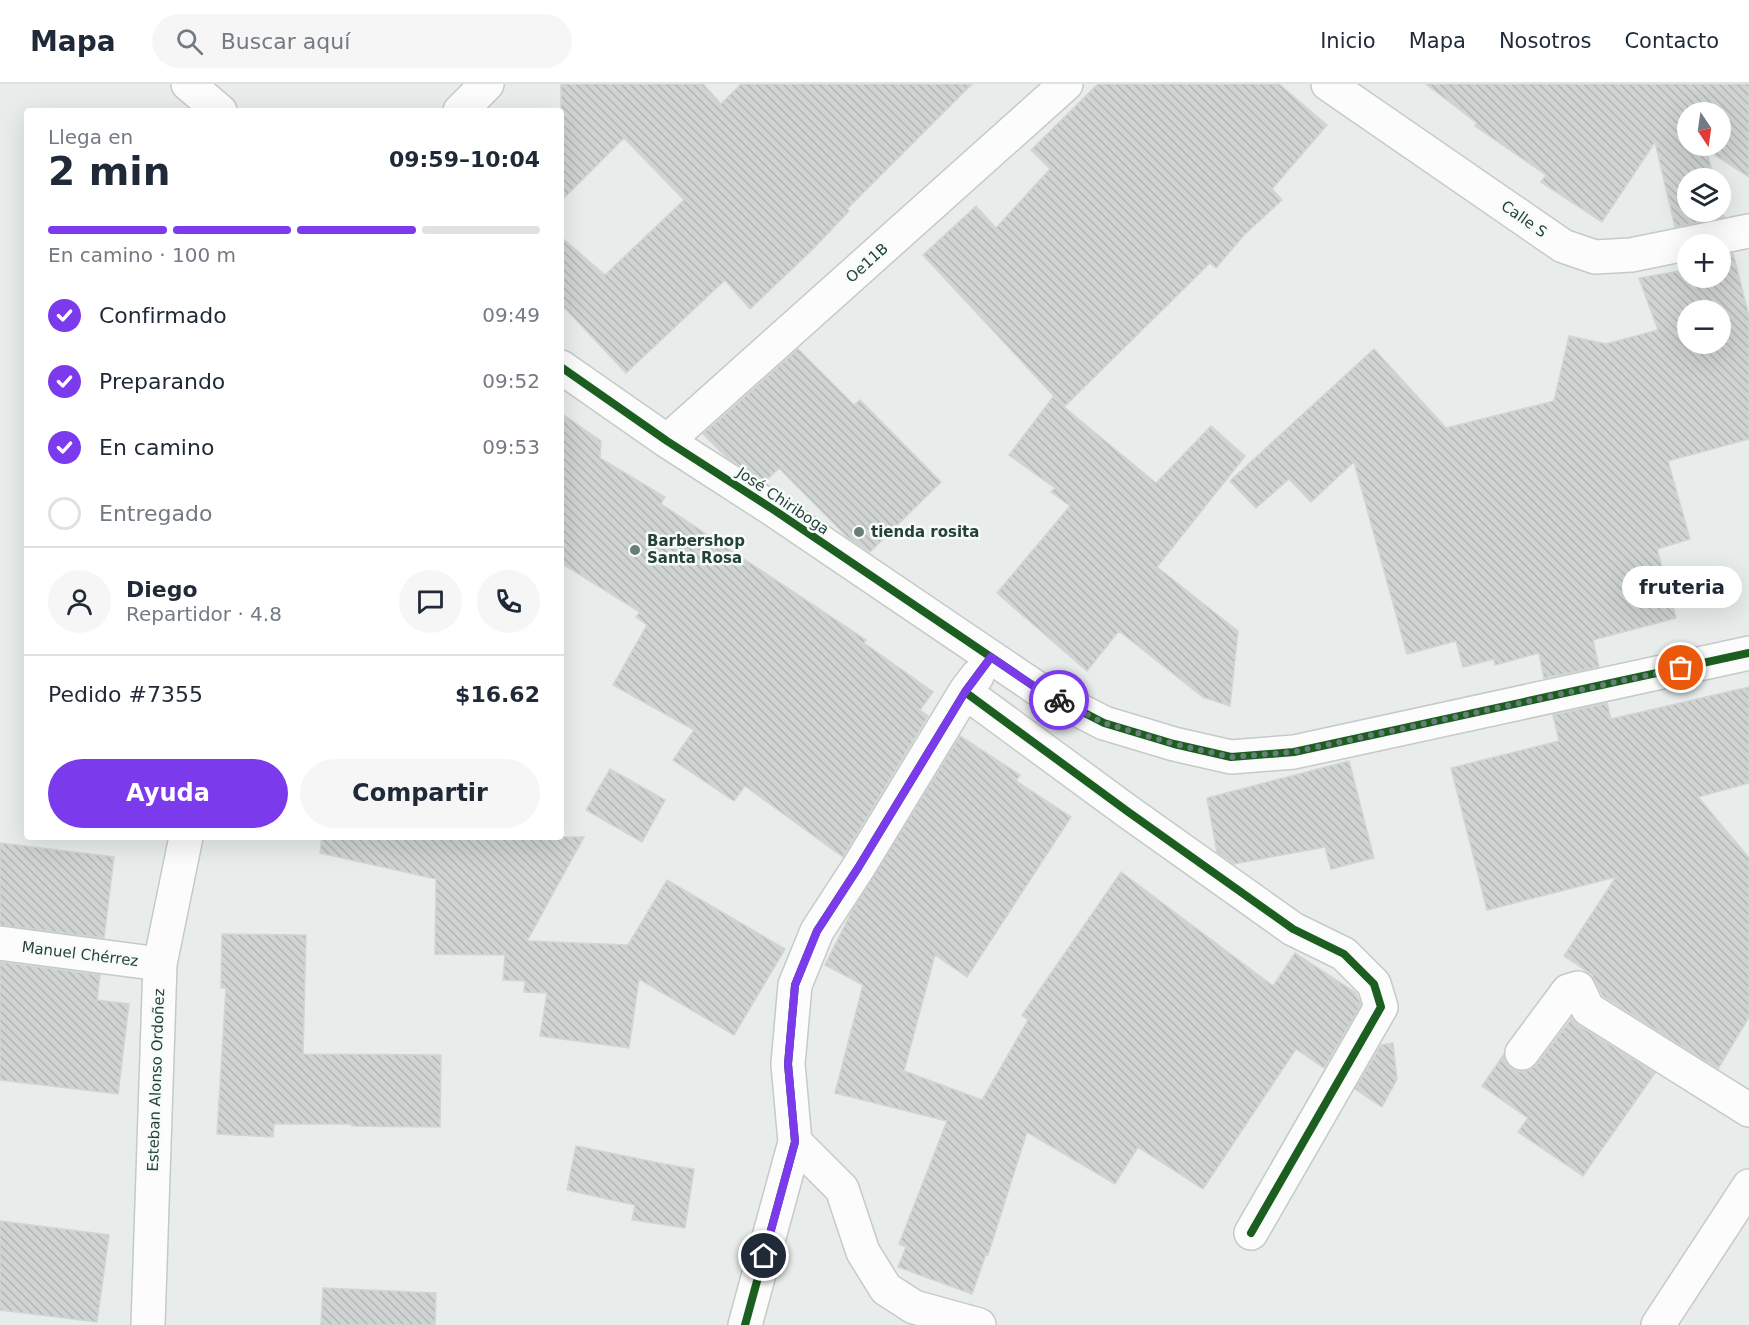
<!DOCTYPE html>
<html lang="es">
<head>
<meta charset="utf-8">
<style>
	:root { --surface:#fff; --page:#f6f6f7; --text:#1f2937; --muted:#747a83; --line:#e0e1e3; --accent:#7c3aed }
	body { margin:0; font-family:"DejaVu Sans",sans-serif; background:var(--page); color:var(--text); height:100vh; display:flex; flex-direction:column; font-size:22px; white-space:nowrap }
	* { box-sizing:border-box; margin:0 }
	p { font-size:20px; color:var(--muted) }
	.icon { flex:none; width:33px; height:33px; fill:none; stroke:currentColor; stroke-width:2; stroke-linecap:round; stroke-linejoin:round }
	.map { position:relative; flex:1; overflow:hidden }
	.details { position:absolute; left:24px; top:24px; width:540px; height:732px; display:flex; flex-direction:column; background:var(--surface); border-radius:6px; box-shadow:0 6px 24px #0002 }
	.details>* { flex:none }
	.needle { width:39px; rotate:167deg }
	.tools { position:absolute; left:1677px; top:18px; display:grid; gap:12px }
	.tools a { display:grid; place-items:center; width:54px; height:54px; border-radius:50%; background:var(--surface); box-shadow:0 6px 24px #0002; font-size:30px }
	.pin { position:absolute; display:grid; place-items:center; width:51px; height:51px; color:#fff; margin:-26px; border:3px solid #fff; border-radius:50%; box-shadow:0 2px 6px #0007 }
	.courier { position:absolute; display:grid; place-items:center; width:60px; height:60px; margin:-30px; border:4px solid #7c3aed; border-radius:50%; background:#fff; color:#222; box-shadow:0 2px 8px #0007 }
	.bubble { position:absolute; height:42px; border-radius:21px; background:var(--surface); box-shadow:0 6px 24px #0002; font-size:20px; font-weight:700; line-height:42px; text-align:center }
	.summary em { font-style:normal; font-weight:700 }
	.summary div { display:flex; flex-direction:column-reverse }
	.summary { display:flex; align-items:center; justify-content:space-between; height:102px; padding:0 24px }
	h1 { font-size:39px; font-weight:700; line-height:45px }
	.bar { display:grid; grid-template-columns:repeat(4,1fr); gap:9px 6px; align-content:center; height:72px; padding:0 24px }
	.bar i { height:8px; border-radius:4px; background:var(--line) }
	.bar .on { background:var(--accent) }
	.bar p { grid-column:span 4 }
	.line { display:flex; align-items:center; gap:15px; padding:0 24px; border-top:2px solid var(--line) }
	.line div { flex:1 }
	.round { display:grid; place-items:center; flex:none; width:63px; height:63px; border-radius:32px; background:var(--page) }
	ol { padding:0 24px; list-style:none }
	li { display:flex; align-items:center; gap:18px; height:66px }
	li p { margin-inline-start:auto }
	li .icon { padding:6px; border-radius:50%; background:var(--accent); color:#fff; stroke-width:4 }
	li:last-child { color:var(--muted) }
	li i { width:33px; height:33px; border:3px solid var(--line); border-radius:50% }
	.cta { display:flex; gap:12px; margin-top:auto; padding:12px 24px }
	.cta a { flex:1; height:69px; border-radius:36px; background:var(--accent); color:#fff; font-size:24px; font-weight:700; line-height:69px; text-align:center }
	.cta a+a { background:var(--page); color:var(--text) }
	header { display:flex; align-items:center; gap:36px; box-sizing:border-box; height:84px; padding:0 30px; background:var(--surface); border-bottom:2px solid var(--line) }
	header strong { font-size:28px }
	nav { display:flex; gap:33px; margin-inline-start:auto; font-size:21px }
	.search { width:420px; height:54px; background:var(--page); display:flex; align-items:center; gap:15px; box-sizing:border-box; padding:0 21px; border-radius:33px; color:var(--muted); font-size:22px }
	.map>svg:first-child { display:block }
</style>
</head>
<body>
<header>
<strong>Mapa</strong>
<div class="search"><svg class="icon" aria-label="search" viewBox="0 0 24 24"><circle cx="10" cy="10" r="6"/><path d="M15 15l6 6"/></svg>Buscar aquí</div>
<nav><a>Inicio</a><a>Mapa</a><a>Nosotros</a><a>Contacto</a></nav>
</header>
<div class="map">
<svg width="1749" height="1241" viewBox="0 0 1749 1241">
	<defs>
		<pattern id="building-back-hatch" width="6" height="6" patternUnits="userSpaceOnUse" patternTransform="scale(1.5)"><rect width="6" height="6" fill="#cfd4d2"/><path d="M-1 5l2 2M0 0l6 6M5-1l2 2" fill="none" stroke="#b2b7b5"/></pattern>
	</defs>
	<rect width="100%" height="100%" fill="#e8edeb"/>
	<path fill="url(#building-back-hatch)" stroke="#d1d6d4" stroke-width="1.5" fill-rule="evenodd" d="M 561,0 L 703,0 L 721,20 L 741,0 L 972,0 L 847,125 L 849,127 L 814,164 L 750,225 L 725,196 L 626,289 L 561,220 L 561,153 L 605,191 L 684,116 L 624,54 L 561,117 Z
		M 1098,0 L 1279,0 L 1327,41 L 1272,105 L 1282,116 L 1244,151 L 1216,184 L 1210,179 L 1064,323 L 1156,399 L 1211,342 L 1245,372 L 1157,483 L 1238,547 L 1230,622 L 1203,613 L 1119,547 L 1087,587 L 997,509 L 1070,422 L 1051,408 L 1055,404 L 1009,371 L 1053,313 L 1064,323 L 923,171 L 976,122 L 996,144 L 1050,85 L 1031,66 Z
		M 1426,0 L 1749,0 L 1749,93 L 1706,65 L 1714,94 L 1688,94 L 1688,128 L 1720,128 L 1720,121 L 1724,133 L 1675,143 L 1655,58 L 1602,138 L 1541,98 L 1546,91 L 1475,42 L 1477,39 ZM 1688,28 L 1720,28 L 1720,62 L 1688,62 Z
		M 1733,169 L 1749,232 L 1749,355 L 1668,377 L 1690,455 L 1657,465 L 1676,534 L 1593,556 L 1599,583 L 1544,594 L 1539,569 L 1495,581 L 1494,575 L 1463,583 L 1456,557 L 1407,570 L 1354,378 L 1311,418 L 1289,395 L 1256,424 L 1230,397 L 1374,265 L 1446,344 L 1554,317 L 1569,252 L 1606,260 L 1658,246 L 1639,194 L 1685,186 L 1684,179 L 1688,179 L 1688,194 L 1720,194 L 1720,172 ZM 1688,226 L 1720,226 L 1720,260 L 1688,260 Z
		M 798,265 L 854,321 L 860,316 L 941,398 L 870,468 L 847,453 L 779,384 L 765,398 L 725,372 L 703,350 Z
		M 561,329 L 601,357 L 600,374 L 665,413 L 661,420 L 866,556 L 864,559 L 933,608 L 920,626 L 928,632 L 843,773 L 745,702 L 734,717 L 673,676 L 694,646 L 613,601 L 647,541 L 636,533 L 640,528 L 561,479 Z
		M 1749,603 L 1749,699 L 1698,713 L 1749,774 L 1749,933 L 1718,985 L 1603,912 L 1592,892 L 1593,891 L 1564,872 L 1616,793 L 1487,826 L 1451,684 L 1559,657 L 1553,631 L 1607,619 L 1611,635 Z
		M 960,652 L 1020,691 L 1016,697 L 1071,733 L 967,893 L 935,871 L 904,987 L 982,1016 L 1028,936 L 1022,931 L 1121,788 L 1273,902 L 1295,869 L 1356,909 L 1361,921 L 1324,984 L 1296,965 L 1203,1105 L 1138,1063 L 1115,1100 L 1027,1048 L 988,1171 L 986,1170 L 972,1210 L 898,1183 L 906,1163 L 899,1160 L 947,1037 L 835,1009 L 863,901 L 825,881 L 852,827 Z
		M 1349,677 L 1374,774 L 1331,785 L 1325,763 L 1234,780 L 1217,768 L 1207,714 Z
		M 610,685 L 665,716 L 642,758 L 586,726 Z
		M 322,753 L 584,753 L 527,857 L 628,861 L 667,796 L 785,865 L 734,951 L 639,895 L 629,964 L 540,952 L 547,909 L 524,908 L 525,897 L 503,896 L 505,871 L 435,870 L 436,795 L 320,769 Z
		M 0,759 L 114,773 L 104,854 L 0,841 Z
		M 222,850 L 306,851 L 303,970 L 441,971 L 440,1043 L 352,1042 L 352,1040 L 274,1040 L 273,1053 L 217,1050 L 226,904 L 221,904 Z
		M 0,878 L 100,891 L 97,916 L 129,920 L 118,1010 L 0,996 Z
		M 1572,934 L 1578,941 L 1655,989 L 1583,1092 L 1518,1048 L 1528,1034 L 1482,1002 L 1504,970 L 1505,977 L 1511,984 L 1520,988 L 1530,986 L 1537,980 Z
		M 1393,959 L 1397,995 L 1382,1023 L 1355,1005 L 1381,961 Z
		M 576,1062 L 664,1080 L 694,1085 L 685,1144 L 632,1136 L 635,1121 L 567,1106 Z
		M 0,1137 L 109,1151 L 97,1238 L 0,1226 Z
		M 323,1204 L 436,1209 L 435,1241 L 321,1241 Z"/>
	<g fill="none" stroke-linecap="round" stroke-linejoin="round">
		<defs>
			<path id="minor" d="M 188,0 L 220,27
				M 1328,0 L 1563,162 L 1595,173 L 1631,171 L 1749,147
				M 460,27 L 487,0
				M 561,283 L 667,357 L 774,426 L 1038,605 L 1104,639 L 1174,660 L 1231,673 L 1294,668 L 1749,569
				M 667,357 L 1066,0
				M 965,608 L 1127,727 L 1293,845 L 1344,870 L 1374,900 L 1381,923 L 1251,1149
				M 0,859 L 160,880
				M 1522,969 L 1568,907 L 1578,904 L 1588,925 L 1749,1026
				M 795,1058 L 842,1105 L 863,1168 L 886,1205 L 914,1223 L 979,1241
				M 148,1241 L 160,880 L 186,753
				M 745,1241 L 795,1058 L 788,980 L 795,901 L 817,847 L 858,784 L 965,608 L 977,592
				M 1658,1241 L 1749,1102"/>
		</defs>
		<use href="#minor" stroke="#c5cac8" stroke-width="36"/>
		<use href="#minor" stroke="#fcfcfc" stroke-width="33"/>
		<defs>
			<path id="cycleway" d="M 561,283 L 667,357 L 774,426 L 1038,605 L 1104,639 L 1174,660 L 1231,673 L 1294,668 L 1749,569
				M 965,608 L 1127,727 L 1293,845 L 1344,870 L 1374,900 L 1381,923 L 1251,1149
				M 745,1241 L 795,1058 L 788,980 L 795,901 L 817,847 L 858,784 L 965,608 L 991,573"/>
		</defs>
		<use href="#cycleway" stroke="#f7fbf9" stroke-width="11"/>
		<use href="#cycleway" stroke="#1b5e20" stroke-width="8"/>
	</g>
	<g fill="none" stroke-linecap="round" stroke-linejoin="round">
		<path stroke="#697e78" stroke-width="6" stroke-dasharray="0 10.8" d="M 1059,616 L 1104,639 L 1174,660 L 1231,673 L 1294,668 L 1681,584"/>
		<path stroke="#7c3aed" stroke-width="8" d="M 764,1172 L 795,1058 L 788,980 L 795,901 L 817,847 L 858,784 L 965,608 L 991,573 L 1038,605 L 1059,616"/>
	</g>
	<g fill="#697e78" stroke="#f7fbf9" stroke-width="2">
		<circle cx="859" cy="448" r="6"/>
		<circle cx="635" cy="466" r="6"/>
	</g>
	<g text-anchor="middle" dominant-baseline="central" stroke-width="5" stroke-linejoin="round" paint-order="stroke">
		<g font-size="15" fill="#24423a" stroke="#f7fbf9">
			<text transform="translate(1524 135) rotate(35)">Calle S</text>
			<text transform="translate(867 179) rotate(-42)">Oe11B</text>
			<text transform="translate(783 417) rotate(34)">José Chiriboga</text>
			<text transform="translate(80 870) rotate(7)">Manuel Chérrez</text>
			<text transform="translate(156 996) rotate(-88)">Esteban Alonso Ordoñez</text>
		</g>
		<g font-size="15" font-weight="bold" fill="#24423a" stroke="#f7fbf9" text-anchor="start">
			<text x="871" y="448">tienda rosita</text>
			<text x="647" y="457">Barbershop<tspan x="647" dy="17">Santa Rosa</tspan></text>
		</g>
	</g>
</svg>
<div class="tools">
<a><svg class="needle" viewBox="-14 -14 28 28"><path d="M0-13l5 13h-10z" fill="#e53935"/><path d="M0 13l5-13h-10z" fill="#747a83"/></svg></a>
<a><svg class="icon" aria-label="layers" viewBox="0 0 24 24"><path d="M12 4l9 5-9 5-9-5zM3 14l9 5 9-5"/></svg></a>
<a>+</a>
<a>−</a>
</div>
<div class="pin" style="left:1681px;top:584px;background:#ea580c"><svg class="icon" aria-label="bag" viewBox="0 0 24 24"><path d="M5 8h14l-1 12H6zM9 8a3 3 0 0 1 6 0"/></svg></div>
<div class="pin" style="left:764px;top:1172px;background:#1f2937"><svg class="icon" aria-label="home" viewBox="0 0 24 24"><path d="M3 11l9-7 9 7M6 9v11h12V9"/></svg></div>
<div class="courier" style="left:1059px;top:616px"><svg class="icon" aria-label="bike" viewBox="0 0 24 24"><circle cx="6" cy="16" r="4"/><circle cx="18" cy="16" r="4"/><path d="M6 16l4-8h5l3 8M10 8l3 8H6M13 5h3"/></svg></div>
<div class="bubble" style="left:1622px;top:482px;width:120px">fruteria</div>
<section class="details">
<div class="summary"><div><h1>2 min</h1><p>Llega en</p></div><em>09:59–10:04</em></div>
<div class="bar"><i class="on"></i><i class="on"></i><i class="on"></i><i></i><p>En camino · 100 m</p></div>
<ol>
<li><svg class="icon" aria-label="check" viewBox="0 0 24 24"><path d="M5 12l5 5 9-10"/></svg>Confirmado<p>09:49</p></li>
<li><svg class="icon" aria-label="check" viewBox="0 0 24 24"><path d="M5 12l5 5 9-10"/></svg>Preparando<p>09:52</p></li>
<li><svg class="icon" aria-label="check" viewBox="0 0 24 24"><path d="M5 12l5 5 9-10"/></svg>En camino<p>09:53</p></li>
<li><i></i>Entregado</li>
</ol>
<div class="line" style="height:108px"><a class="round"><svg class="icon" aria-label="person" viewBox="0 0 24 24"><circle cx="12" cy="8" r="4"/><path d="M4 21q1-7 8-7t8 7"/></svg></a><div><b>Diego</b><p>Repartidor · 4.8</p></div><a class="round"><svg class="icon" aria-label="chat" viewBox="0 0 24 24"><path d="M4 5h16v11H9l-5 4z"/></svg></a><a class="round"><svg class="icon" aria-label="phone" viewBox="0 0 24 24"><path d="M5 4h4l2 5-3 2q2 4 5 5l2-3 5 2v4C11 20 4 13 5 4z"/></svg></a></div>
<div class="line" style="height:78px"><div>Pedido #7355</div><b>$16.62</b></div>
<div class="cta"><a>Ayuda</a><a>Compartir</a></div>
</section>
</div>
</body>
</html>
